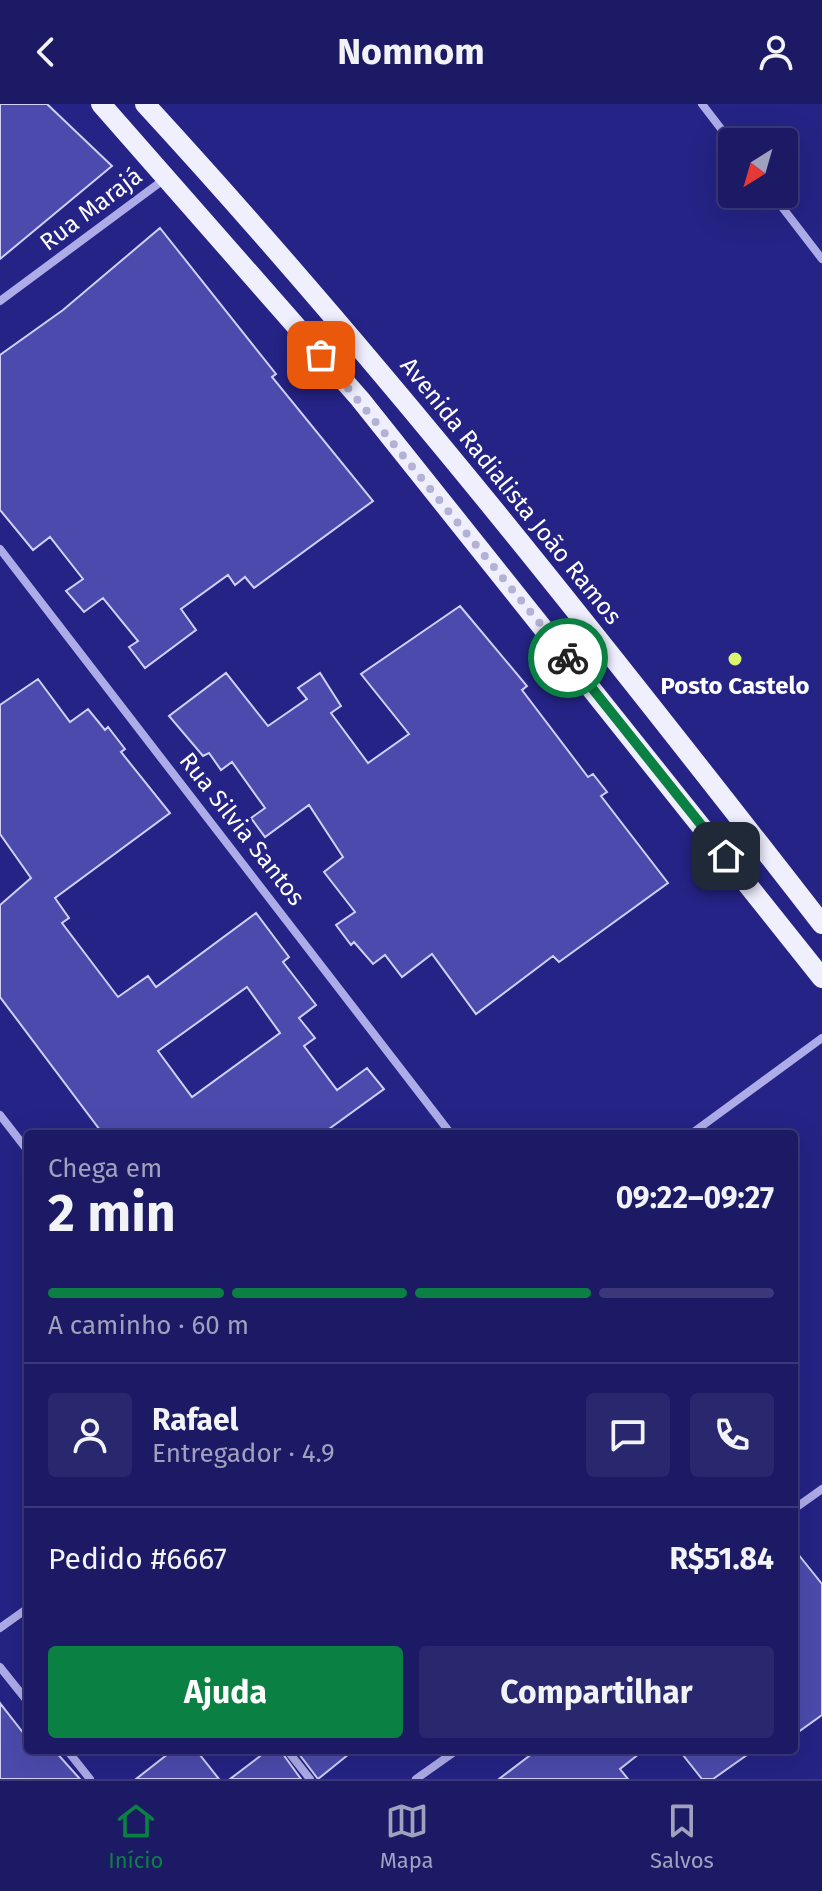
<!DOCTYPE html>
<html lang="pt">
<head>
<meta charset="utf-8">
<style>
	:root { --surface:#1c1a64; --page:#29276d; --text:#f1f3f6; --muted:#a0a1bf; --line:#3a3878; --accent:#0b8043 }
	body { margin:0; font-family:"Fira Sans",sans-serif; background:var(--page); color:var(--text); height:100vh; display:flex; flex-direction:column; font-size:30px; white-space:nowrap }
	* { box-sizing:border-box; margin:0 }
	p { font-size:26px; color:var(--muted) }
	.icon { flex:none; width:44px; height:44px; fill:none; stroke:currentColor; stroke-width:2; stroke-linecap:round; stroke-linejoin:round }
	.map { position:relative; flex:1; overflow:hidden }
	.sheet { position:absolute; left:24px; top:1026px; width:774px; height:624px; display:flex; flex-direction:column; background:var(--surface); border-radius:8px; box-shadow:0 8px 32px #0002,0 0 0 2px var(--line) }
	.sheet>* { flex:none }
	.needle { width:52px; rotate:217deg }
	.buttons { position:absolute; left:718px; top:24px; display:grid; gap:16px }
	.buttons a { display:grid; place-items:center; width:80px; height:80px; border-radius:8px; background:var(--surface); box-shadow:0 8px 32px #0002,0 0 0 2px var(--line); font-size:40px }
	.pin { position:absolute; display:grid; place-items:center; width:68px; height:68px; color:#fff; margin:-34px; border-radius:16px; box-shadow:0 4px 12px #0006 }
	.courier { position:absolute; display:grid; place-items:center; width:80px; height:80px; margin:-40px; border:6px solid #0b8043; border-radius:50%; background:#fff; color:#222; box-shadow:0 2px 10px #0007 }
	.head em { font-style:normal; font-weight:700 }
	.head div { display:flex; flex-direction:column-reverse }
	.head { display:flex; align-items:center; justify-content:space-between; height:136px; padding:0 24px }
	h1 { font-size:52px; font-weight:700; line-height:60px }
	.bar { display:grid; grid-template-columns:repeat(4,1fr); gap:12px 8px; align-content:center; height:96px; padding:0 24px }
	.bar i { height:10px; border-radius:6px; background:var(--line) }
	.bar .selected { background:var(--accent) }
	.bar p { grid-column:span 4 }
	.line { display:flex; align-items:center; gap:20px; padding:0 24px; border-top:2px solid var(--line) }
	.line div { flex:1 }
	.round { display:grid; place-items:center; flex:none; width:84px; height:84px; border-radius:8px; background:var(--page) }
	.action { display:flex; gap:16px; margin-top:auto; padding:16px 24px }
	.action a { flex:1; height:92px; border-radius:8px; background:var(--accent); color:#fff; font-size:32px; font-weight:700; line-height:92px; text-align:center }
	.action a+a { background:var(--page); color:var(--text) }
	header { display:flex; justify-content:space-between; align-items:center; height:104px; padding:0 24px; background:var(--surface); font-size:36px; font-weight:700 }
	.tabs { display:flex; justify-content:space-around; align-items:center; height:112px; border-top:2px solid var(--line); background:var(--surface); font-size:22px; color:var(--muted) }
	.tabs a { display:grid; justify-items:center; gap:4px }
	.tabs .selected { color:var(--accent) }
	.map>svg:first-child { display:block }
</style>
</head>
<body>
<header><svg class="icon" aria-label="back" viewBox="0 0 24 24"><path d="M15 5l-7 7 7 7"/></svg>Nomnom<svg class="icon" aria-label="person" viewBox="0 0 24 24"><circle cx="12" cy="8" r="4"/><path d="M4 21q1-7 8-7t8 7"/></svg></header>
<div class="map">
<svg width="822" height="1675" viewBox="0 0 822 1675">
	<rect width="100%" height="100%" fill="#252385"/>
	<path fill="#4c4bad" stroke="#d0d0f7" stroke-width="2" fill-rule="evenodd" d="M 0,0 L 47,0 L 112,62 L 0,155 Z
		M 160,124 L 276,270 L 272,273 L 373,397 L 254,484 L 245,473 L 235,481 L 228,471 L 181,505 L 196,526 L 145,564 L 129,543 L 138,537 L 103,494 L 84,508 L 66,487 L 83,475 L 50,433 L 33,446 L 0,406 L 0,251 L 63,206 Z
		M 460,502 L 527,582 L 522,586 L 588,673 L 593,670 L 607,688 L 601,692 L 668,779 L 559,858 L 553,852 L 476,910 L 432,850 L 402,873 L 385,851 L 373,860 L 354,838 L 351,841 L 336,821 L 355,808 L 324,768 L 343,753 L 309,701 L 265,733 L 251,714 L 265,704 L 232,658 L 221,666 L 209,649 L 203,652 L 169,612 L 226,569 L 268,622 L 307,595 L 298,584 L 320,569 L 341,602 L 331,609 L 368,659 L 409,630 L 361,570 Z
		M 38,575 L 70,618 L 88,605 L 105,626 L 108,623 L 125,645 L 121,648 L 170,709 L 55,794 L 69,814 L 62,819 L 118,893 L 148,872 L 156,883 L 256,809 L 289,853 L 283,858 L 316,901 L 299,914 L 315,934 L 304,942 L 337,986 L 367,964 L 384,985 L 322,1030 L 103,1030 L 0,893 L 0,801 L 31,774 L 0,730 L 0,601 ZM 247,883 L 280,929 L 192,993 L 158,947 Z
		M 794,1445 L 822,1480 L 822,1611 L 794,1631 Z
		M 0,1599 L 28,1635 L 28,1646 L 54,1646 L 80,1675 L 0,1675 Z
		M 173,1646 L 196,1646 L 219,1675 L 136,1675 Z
		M 268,1646 L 280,1646 L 301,1675 L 230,1675 Z
		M 296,1646 L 354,1646 L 318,1675 Z
		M 537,1646 L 644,1646 L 620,1665 L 628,1675 L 499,1675 Z
		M 679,1646 L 754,1646 L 713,1675 L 702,1675 Z"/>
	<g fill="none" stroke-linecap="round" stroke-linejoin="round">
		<path stroke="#adace9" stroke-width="8" d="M 702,0 L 732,39
			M 772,90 L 822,155
			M 0,197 L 166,74
			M 0,445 L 451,1030
			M 0,1011 L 28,1047
			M 691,1030 L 822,934
			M 794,1405 L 822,1385
			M 0,1524 L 28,1504
			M 0,1563 L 28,1598
			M 67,1646 L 90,1675
			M 287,1646 L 310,1675
			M 416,1675 L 457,1646"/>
		<path stroke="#f0effe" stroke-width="20" d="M 101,0 L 360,295 L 822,874
			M 145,0 C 385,261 604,540 822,820"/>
	</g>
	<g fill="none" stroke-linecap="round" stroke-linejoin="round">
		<path stroke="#b3b2d4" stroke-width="8" stroke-dasharray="0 14.4" d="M 321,251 L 568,554"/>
		<path stroke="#0b8043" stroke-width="10" d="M 568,554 L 726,752"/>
	</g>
	<circle fill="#ddf46e" stroke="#252385" stroke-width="3" cx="735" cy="555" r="8"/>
	<g text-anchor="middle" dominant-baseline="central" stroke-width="6" stroke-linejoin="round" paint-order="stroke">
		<g font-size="24" fill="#fff" stroke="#252385">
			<text transform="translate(91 105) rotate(-37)">Rua Marajá</text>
			<text transform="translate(511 387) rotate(51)">Avenida Radialista João Ramos</text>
			<text transform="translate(242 725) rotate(52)">Rua Silvia Santos</text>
		</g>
		<g font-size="24" font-weight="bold" fill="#fff" stroke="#252385">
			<text x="735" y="582">Posto Castelo</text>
		</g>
	</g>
</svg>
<div class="buttons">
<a><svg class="needle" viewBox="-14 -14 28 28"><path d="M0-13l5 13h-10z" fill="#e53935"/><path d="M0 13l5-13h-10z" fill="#a0a1bf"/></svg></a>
</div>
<div class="pin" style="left:321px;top:251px;background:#ea580c"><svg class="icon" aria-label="bag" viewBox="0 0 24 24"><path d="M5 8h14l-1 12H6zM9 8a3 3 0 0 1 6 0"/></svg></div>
<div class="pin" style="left:726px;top:752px;background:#1f2937"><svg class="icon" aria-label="home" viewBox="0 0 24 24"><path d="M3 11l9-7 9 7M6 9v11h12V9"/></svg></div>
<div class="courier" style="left:568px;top:554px"><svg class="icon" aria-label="bike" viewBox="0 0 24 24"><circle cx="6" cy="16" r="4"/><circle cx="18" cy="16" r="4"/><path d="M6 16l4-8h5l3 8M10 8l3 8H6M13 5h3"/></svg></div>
<section class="sheet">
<div class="head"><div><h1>2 min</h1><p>Chega em</p></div><em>09:22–09:27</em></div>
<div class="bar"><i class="selected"></i><i class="selected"></i><i class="selected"></i><i></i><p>A caminho · 60 m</p></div>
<div class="line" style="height:144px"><a class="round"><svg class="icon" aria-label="person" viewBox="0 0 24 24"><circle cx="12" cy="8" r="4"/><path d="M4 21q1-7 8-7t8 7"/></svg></a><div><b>Rafael</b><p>Entregador · 4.9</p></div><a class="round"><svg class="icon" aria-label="chat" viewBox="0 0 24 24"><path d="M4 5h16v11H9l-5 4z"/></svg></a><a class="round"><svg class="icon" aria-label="phone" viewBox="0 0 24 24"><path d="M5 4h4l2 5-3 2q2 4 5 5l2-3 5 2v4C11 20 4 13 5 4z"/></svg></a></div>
<div class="line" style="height:104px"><div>Pedido #6667</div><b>R$51.84</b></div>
<div class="action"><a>Ajuda</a><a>Compartilhar</a></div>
</section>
</div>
<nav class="tabs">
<a class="selected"><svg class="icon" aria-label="home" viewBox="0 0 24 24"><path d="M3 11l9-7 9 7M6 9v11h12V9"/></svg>Início</a>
<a><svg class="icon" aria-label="map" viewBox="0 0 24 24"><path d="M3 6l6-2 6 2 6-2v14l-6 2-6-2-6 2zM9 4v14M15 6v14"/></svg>Mapa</a>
<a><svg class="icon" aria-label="saved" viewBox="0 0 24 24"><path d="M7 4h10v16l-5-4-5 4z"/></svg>Salvos</a>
</nav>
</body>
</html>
